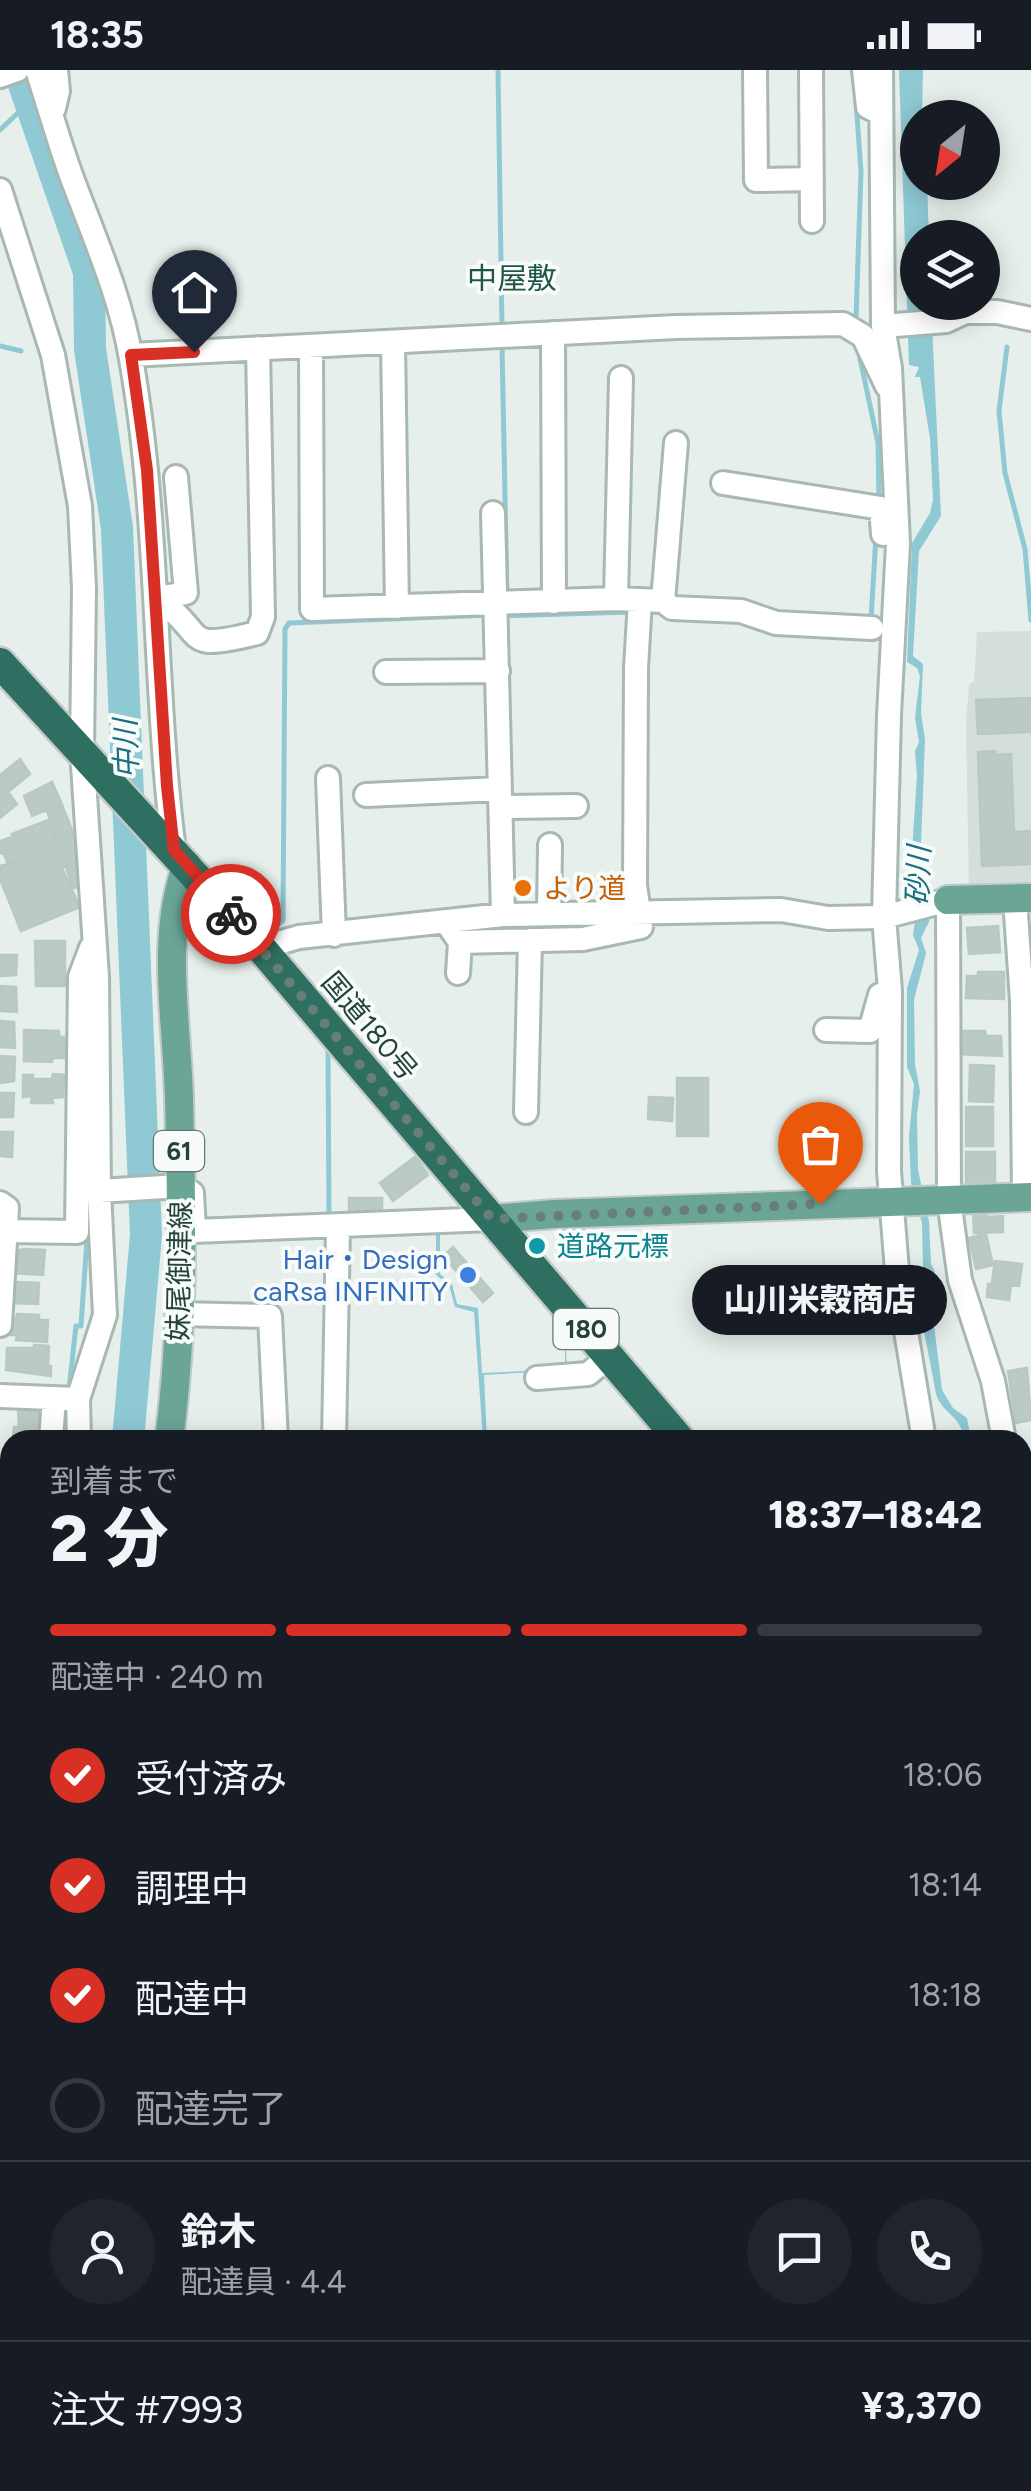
<!DOCTYPE html>
<html lang="ja">
<head>
<meta charset="utf-8">
<style>
	:root { --surface:#171b24; --page:#20242c; --text:#f1f3f6; --muted:#9ea1a6; --line:#363941; --accent:#d93025 }
	body { margin:0; font-family:Figtree,"Noto Sans JP",sans-serif; background:var(--page); color:var(--text); height:100vh; display:flex; flex-direction:column; font-size:38px; white-space:nowrap }
	* { box-sizing:border-box; margin:0 }
	p { font-size:32px; color:var(--muted) }
	.icon { flex:none; width:55px; height:55px; fill:none; stroke:currentColor; stroke-width:2; stroke-linecap:round; stroke-linejoin:round }
	.map { position:relative; flex:1; overflow:hidden }
	.sheet { position:absolute; left:0px; top:1360px; width:1032px; height:1062px; display:flex; flex-direction:column; background:var(--surface); border-radius:30px 30px 0 0; box-shadow:0 5px 25px #0003 }
	.sheet>* { flex:none }
	.needle { width:65px; rotate:210deg }
	.fabs { position:absolute; left:900px; top:30px; display:grid; gap:20px }
	.fabs a { display:grid; place-items:center; width:100px; height:100px; border-radius:50%; background:var(--surface); box-shadow:0 5px 25px #0003; font-size:50px }
	.pin { position:absolute; display:grid; place-items:center; width:85px; height:85px; color:#fff; margin:-102px -42px; border-radius:50% 50% 50% 0; rotate:-45deg; box-shadow:0 0 10px #0007 }
	.pin .icon { rotate:45deg }
	.courier { position:absolute; display:grid; place-items:center; width:100px; height:100px; margin:-50px; border:8px solid #d93025; border-radius:50%; background:#fff; color:#222; box-shadow:0 2px 12px #0007 }
	.bubble { position:absolute; height:70px; border-radius:35px; background:var(--surface); box-shadow:0 5px 25px #0003; font-size:32px; font-weight:800; line-height:70px; text-align:center }
	.head em { font-style:normal; font-weight:800 }
	.head div { display:flex; flex-direction:column-reverse }
	.head { display:flex; align-items:center; justify-content:space-between; height:170px; padding:0 50px }
	h1 { font-size:65px; font-weight:800; line-height:75px }
	.bar { display:grid; grid-template-columns:repeat(4,1fr); gap:15px 10px; align-content:center; height:120px; padding:0 50px }
	.bar i { height:12px; border-radius:8px; background:var(--line) }
	.bar .active { background:var(--accent) }
	.bar p { grid-column:span 4 }
	.line { display:flex; align-items:center; gap:25px; padding:0 50px; border-top:2px solid var(--line) }
	.line div { flex:1 }
	.round { display:grid; place-items:center; flex:none; width:105px; height:105px; border-radius:52px; background:var(--page) }
	ol { padding:0 50px; list-style:none }
	li { display:flex; align-items:center; gap:30px; height:110px }
	li p { margin-inline-start:auto }
	li .icon { padding:10px; border-radius:50%; background:var(--accent); color:#fff; stroke-width:4 }
	li:last-child { color:var(--muted) }
	li i { width:55px; height:55px; border:5px solid var(--line); border-radius:50% }
	.status { display:flex; justify-content:space-between; align-items:center; height:70px; padding:0 50px; background:var(--surface); direction:ltr }
	.status svg { height:28px; fill:currentColor }
	.map>svg:first-child { display:block }
</style>
</head>
<body>
<div class="status"><b>18:35</b><svg viewBox="0 0 49 12"><path d="M0 12V9h3v3zM5 12V6h3v6zM10 12V3h3v9zM15 12V0h3v12zM26 1h20v11H26zM47 4h2v5h-2z"/></svg></div>
<div class="map">
<svg width="1031" height="2421" viewBox="0 0 1031 2421">
	<rect width="100%" height="100%" fill="#e6efeb"/>
	<path fill="#d4dfda" d="M 1031,558 L 1031,817 L 969,820 L 966,654 L 969,615 L 974,611 L 977,562 L 1029,561 Z"/>
	<path fill="#8ec9d4" d="M 899,0 L 923,0 L 922,47 L 918,48 L 918,112 L 927,113 L 929,167 L 918,168 L 918,232 L 931,233 L 941,446 L 919,481 L 913,586 L 923,594 L 921,643 L 925,670 L 921,774 L 930,822 L 929,852 L 921,868 L 926,883 L 914,930 L 915,994 L 920,1021 L 917,1045 L 918,1100 L 929,1151 L 931,1194 L 935,1202 L 930,1222 L 942,1320 L 953,1338 L 967,1348 L 971,1370 L 963,1370 C 964,1347 942,1344 936,1324 L 918,1229 L 928,1205 L 923,1198 L 922,1153 L 911,1113 L 909,1067 L 914,1014 L 907,997 L 907,918 L 919,880 L 913,865 L 916,845 L 905,828 L 917,815 L 918,809 L 912,781 L 917,705 L 915,681 L 919,672 L 915,648 L 920,606 L 917,598 L 907,592 L 912,473 L 930,443 L 933,430 L 930,368 L 920,307 L 915,307 L 919,297 L 909,295 Z
		M 440,1154 L 440,1204 L 452,1214 L 457,1234 L 478,1238 L 482,1303 L 565,1299 L 565,1258 L 567,1300 L 484,1305 L 487,1370 L 483,1370 L 474,1242 L 455,1237 L 449,1215 L 436,1205 L 436,1157 Z"/>
	<g fill="none" stroke-linecap="round" stroke-linejoin="round">
		<path stroke="#8ec9d4" stroke-width="5" d="M 498,0 L 502,258
			M 855,17 L 861,102 L 856,248
			M 0,60 L 22,39 L 34,46
			M 502,274 L 507,528
			M 0,276 L 21,281
			M 1007,277 L 999,341 L 1005,403 L 1025,479 L 1031,550
			M 858,279 L 878,373 L 879,429
			M 502,546 L 631,542
			M 871,549 L 876,466
			M 267,866 L 283,850 L 285,559 L 289,553 L 491,545
			M 325,975 L 328,978 L 329,1147
			M 69,1319 L 76,1256 L 81,1256 L 87,1169"/>
		<path stroke="#8ec9d4" stroke-width="32" d="M 19,0 L 89,202 L 90,279 L 117,458 L 146,1165 L 128,1370
			M 46,2421 L 49,2412
			M 969,2421 L 970,2412"/>
	</g>
	<path fill="#bbcac4" stroke="#b8c9c2" stroke-width="2.5" d="M 1031,628 L 1031,662 L 978,664 L 976,630 Z
		M 995,681 L 995,685 L 1011,684 L 1014,762 L 1031,761 L 1031,794 L 982,796 L 978,682 Z
		M 20,689 L 30,704 L 8,722 L 17,734 L 0,748 L 0,705 Z
		M 52,712 L 62,734 L 32,746 L 24,726 Z
		M 62,735 L 74,765 L 79,817 L 73,818 L 47,741 Z
		M 48,750 L 67,795 L 62,798 L 80,837 L 21,861 L 0,809 L 0,796 L 23,790 L 12,764 Z
		M 12,767 L 21,789 L 7,792 L 4,784 L 0,783 L 0,771 Z
		M 998,856 L 1000,882 L 969,884 L 967,858 Z
		M 35,871 L 65,871 L 65,916 L 36,916 Z
		M 0,885 L 17,885 L 16,905 L 0,906 Z
		M 978,902 L 1004,902 L 1004,929 L 966,928 L 967,906 L 978,906 Z
		M 0,916 L 16,917 L 17,942 L 0,941 Z
		M 0,951 L 14,952 L 15,978 L 0,977 Z
		M 24,960 L 59,961 L 59,967 L 64,967 L 64,978 L 67,978 L 67,988 L 53,988 L 52,992 L 24,991 Z
		M 959,961 L 985,961 L 986,966 L 1001,966 L 1002,986 L 959,984 Z
		M 0,986 L 15,987 L 14,1011 L 0,1013 Z
		M 970,995 L 994,996 L 993,1032 L 969,1031 Z
		M 53,1004 L 64,1005 L 63,1027 L 52,1028 L 53,1033 L 31,1033 L 32,1026 L 23,1027 L 23,1005 L 33,1005 L 33,1009 L 52,1009 Z
		M 677,1008 L 708,1008 L 708,1066 L 677,1066 Z
		M 0,1023 L 14,1023 L 13,1047 L 0,1047 Z
		M 649,1027 L 673,1028 L 672,1051 L 648,1049 Z
		M 966,1037 L 993,1037 L 993,1076 L 966,1076 Z
		M 0,1062 L 13,1062 L 12,1087 L 0,1086 Z
		M 966,1082 L 995,1082 L 995,1119 L 966,1118 Z
		M 415,1087 L 428,1105 L 393,1131 L 380,1113 Z
		M 349,1128 L 382,1128 L 382,1147 L 349,1147 Z
		M 973,1138 L 986,1138 L 986,1147 L 1003,1146 L 1003,1162 L 974,1163 Z
		M 561,1152 L 584,1153 L 583,1189 L 560,1188 Z
		M 986,1164 L 993,1195 L 976,1199 L 969,1168 Z
		M 453,1177 L 493,1223 L 483,1232 L 443,1186 Z
		M 25,1179 L 45,1180 L 43,1205 L 12,1203 L 13,1181 Z
		M 995,1191 L 1022,1194 L 1019,1216 L 992,1212 Z
		M 13,1212 L 39,1213 L 38,1234 L 11,1233 Z
		M 988,1214 L 1011,1216 L 1009,1230 L 987,1227 Z
		M 17,1244 L 39,1245 L 39,1250 L 48,1250 L 47,1272 L 16,1270 L 17,1265 L 9,1265 L 10,1247 L 17,1248 Z
		M 34,1275 L 49,1276 L 48,1296 L 51,1296 L 51,1306 L 6,1300 L 7,1278 L 34,1278 Z
		M 1027,1298 L 1031,1350 L 1016,1353 L 1008,1301 Z
		M 18,1339 L 39,1340 L 40,1370 L 13,1370 L 14,1357 L 19,1357 Z"/>
	<g fill="none" stroke-linecap="round" stroke-linejoin="round">
		<defs>
			<path id="minor" d="M 37,0 C 49,36 59,73 72,108 C 94,167 121,227 131,289 C 160,451 153,617 174,781
				M 755,0 L 756,110 L 812,109
				M 811,0 L 812,151
				M 864,0 L 868,37 L 876,41
				M 881,0 L 883,256 L 890,298 L 898,474 L 889,645 L 884,847 L 890,921 L 889,1101 L 898,1213 L 924,1370
				M 0,6 L 17,0
				M 54,38 L 58,21 L 56,0
				M 0,120 L 53,285 L 80,436 L 84,518 L 82,680 L 97,907 L 99,1121 L 105,1245 L 78,1329 L 79,1370
				M 883,256 L 946,251 L 965,242 L 997,242 L 1031,249
				M 553,263 L 554,532
				M 393,272 L 397,537
				M 311,276 L 312,539 L 616,529 L 663,531 L 676,373
				M 131,285 L 676,257 L 843,254 L 863,266 L 887,316
				M 723,413 L 881,438 L 883,464
				M 493,443 L 503,845
				M 157,528 C 209,564 178,583 257,563 L 263,547 L 258,278
				M 157,528 L 186,523 L 176,407
				M 616,529 L 621,308
				M 663,531 L 672,538 L 741,541 L 776,553 L 872,558
				M 386,602 L 498,601
				M 328,708 L 334,865
				M 366,725 L 500,719
				M 501,737 L 576,736
				M 1015,829 L 1022,931 L 1024,1127
				M 549,844 L 550,775
				M 446,852 L 460,872 L 583,869 L 641,857 L 635,815 L 636,598 L 640,530
				M 261,878 L 299,867 L 503,845 L 781,840 L 828,848 L 884,847 L 948,830 L 949,1130 L 960,1210 L 993,1311 L 1004,1370
				M 458,903 L 460,872
				M 826,960 L 870,961 L 880,925
				M 526,1042 L 530,870
				M 99,1121 L 180,1116 L 192,1123 L 194,1161 L 492,1149
				M 0,1133 L 7,1138 L 0,1255
				M 7,1161 L 77,1162 L 80,907 L 91,878
				M 179,1244 L 270,1246 L 276,1370
				M 537,1308 L 588,1304 L 609,1287
				M 0,1326 L 78,1329
				M 51,1370 L 54,1328
				M 334,1370 L 338,1157
				M 1022,1414 L 1031,1424
				M 0,1429 L 10,1430
				M 0,1486 L 7,1487 L 2,1542
				M 1022,1537 L 1031,1584
				M 0,1746 L 10,1745
				M 1022,2285 L 1031,2184
				M 0,2351 L 10,2351
				M 189,2412 L 189,2421
				M 434,2412 L 470,2421
				M 21,2421 L 22,2412
				M 339,2421 L 340,2412
				M 913,2421 L 915,2412
				M 1013,2421 L 1013,2412"/>
			<path id="major" d="M 948,830 L 1031,828
				M 492,1149 L 554,1144 L 1031,1127
				M 169,1370 C 184,1257 182,1142 179,1028 C 177,952 160,867 187,795
				M 118,2412 L 119,2421"/>
			<path id="highway" d="M 0,593 L 261,878 L 680,1370
				M 1022,1764 L 1031,1774"/>
		</defs>
		<use href="#minor" stroke="#a8b8b2" stroke-width="28"/>
		<use href="#major" stroke="#c2cac8" stroke-width="32"/>
		<use href="#highway" stroke="#c2cac8" stroke-width="35"/>
		<use href="#minor" stroke="#fff" stroke-width="22"/>
		<use href="#major" stroke="#6aa596" stroke-width="28"/>
		<use href="#highway" stroke="#2f6f62" stroke-width="30"/>
	</g>
	<g fill="none" stroke-linecap="round" stroke-linejoin="round">
		<path stroke="#687f78" stroke-width="10" stroke-dasharray="0 18" d="M 231,844 L 492,1149 L 820,1134"/>
		<path stroke="#d93025" stroke-width="12" d="M 194,282 L 131,285 L 147,400 L 167,716 L 174,780 L 231,844"/>
	</g>
	<circle fill="#e8710a" stroke="#f7fbf9" stroke-width="4" cx="523" cy="818" r="10"/>
	<circle fill="#0f9aa8" stroke="#f7fbf9" stroke-width="4" cx="537" cy="1176" r="10"/>
	<circle fill="#3f7fe0" stroke="#f7fbf9" stroke-width="4" cx="468" cy="1205" r="10"/>
	<g text-anchor="middle" dominant-baseline="central" stroke-width="8" stroke-linejoin="round" paint-order="stroke">
		<g fill="#f7fbf9" stroke="#637a73" stroke-width="2.5">
			<rect x="154" y="1061" width="50" height="40" rx="8"/>
			<rect x="553.5" y="1239" width="65" height="40" rx="8"/>
		</g>
		<g font-size="25" font-weight="bold" fill="#24423a">
			<text x="179" y="1081">61</text>
			<text x="586" y="1259">180</text>
		</g>
		<g font-size="28" fill="#c56008" stroke="#f7fbf9" text-anchor="start">
			<text x="543" y="818">より道</text>
		</g>
		<g font-size="28" fill="#24423a" stroke="#f7fbf9">
			<text transform="translate(370 956) rotate(50)">国道180号</text>
			<text transform="translate(179 1201) rotate(-89)">妹尾御津線</text>
		</g>
		<g font-size="28" fill="#0d838f" stroke="#f7fbf9" text-anchor="start">
			<text x="557" y="1176">道路元標</text>
		</g>
		<g font-size="28" fill="#366cbe" stroke="#f7fbf9" text-anchor="end">
			<text x="448" y="1189">Hair・Design<tspan x="448" dy="32">caRsa INFINITY</tspan></text>
		</g>
		<g font-size="30" fill="#1f5548" stroke="#f7fbf9">
			<text x="512" y="208">中屋敷</text>
		</g>
		<g font-size="30" font-style="italic" fill="#1c6f80" stroke="#f7fbf9">
			<text transform="translate(126 679) rotate(-92)">中川</text>
			<text transform="translate(918 806) rotate(-88)">砂川</text>
		</g>
	</g>
</svg>
<div class="fabs">
<a><svg class="needle" viewBox="-14 -14 28 28"><path d="M0-13l5 13h-10z" fill="#e53935"/><path d="M0 13l5-13h-10z" fill="#9ea1a6"/></svg></a>
<a><svg class="icon" aria-label="layers" viewBox="0 0 24 24"><path d="M12 4l9 5-9 5-9-5zM3 14l9 5 9-5"/></svg></a>
</div>
<div class="pin" style="left:820px;top:1134px;background:#ea580c"><svg class="icon" aria-label="bag" viewBox="0 0 24 24"><path d="M5 8h14l-1 12H6zM9 8a3 3 0 0 1 6 0"/></svg></div>
<div class="pin" style="left:194px;top:282px;background:#1f2937"><svg class="icon" aria-label="home" viewBox="0 0 24 24"><path d="M3 11l9-7 9 7M6 9v11h12V9"/></svg></div>
<div class="courier" style="left:231px;top:844px"><svg class="icon" aria-label="bike" viewBox="0 0 24 24"><circle cx="6" cy="16" r="4"/><circle cx="18" cy="16" r="4"/><path d="M6 16l4-8h5l3 8M10 8l3 8H6M13 5h3"/></svg></div>
<div class="bubble" style="left:692px;top:1195px;width:255px">山川米穀商店</div>
<section class="sheet">
<div class="head"><div><h1>2 分</h1><p>到着まで</p></div><em>18:37–18:42</em></div>
<div class="bar"><i class="active"></i><i class="active"></i><i class="active"></i><i></i><p>配達中 · 240 m</p></div>
<ol>
<li><svg class="icon" aria-label="check" viewBox="0 0 24 24"><path d="M5 12l5 5 9-10"/></svg>受付済み<p>18:06</p></li>
<li><svg class="icon" aria-label="check" viewBox="0 0 24 24"><path d="M5 12l5 5 9-10"/></svg>調理中<p>18:14</p></li>
<li><svg class="icon" aria-label="check" viewBox="0 0 24 24"><path d="M5 12l5 5 9-10"/></svg>配達中<p>18:18</p></li>
<li><i></i>配達完了</li>
</ol>
<div class="line" style="height:180px"><a class="round"><svg class="icon" aria-label="person" viewBox="0 0 24 24"><circle cx="12" cy="8" r="4"/><path d="M4 21q1-7 8-7t8 7"/></svg></a><div><b>鈴木</b><p>配達員 · 4.4</p></div><a class="round"><svg class="icon" aria-label="chat" viewBox="0 0 24 24"><path d="M4 5h16v11H9l-5 4z"/></svg></a><a class="round"><svg class="icon" aria-label="phone" viewBox="0 0 24 24"><path d="M5 4h4l2 5-3 2q2 4 5 5l2-3 5 2v4C11 20 4 13 5 4z"/></svg></a></div>
<div class="line" style="height:130px"><div>注文 #7993</div><b>¥3,370</b></div>
</section>
</div>
</body>
</html>
